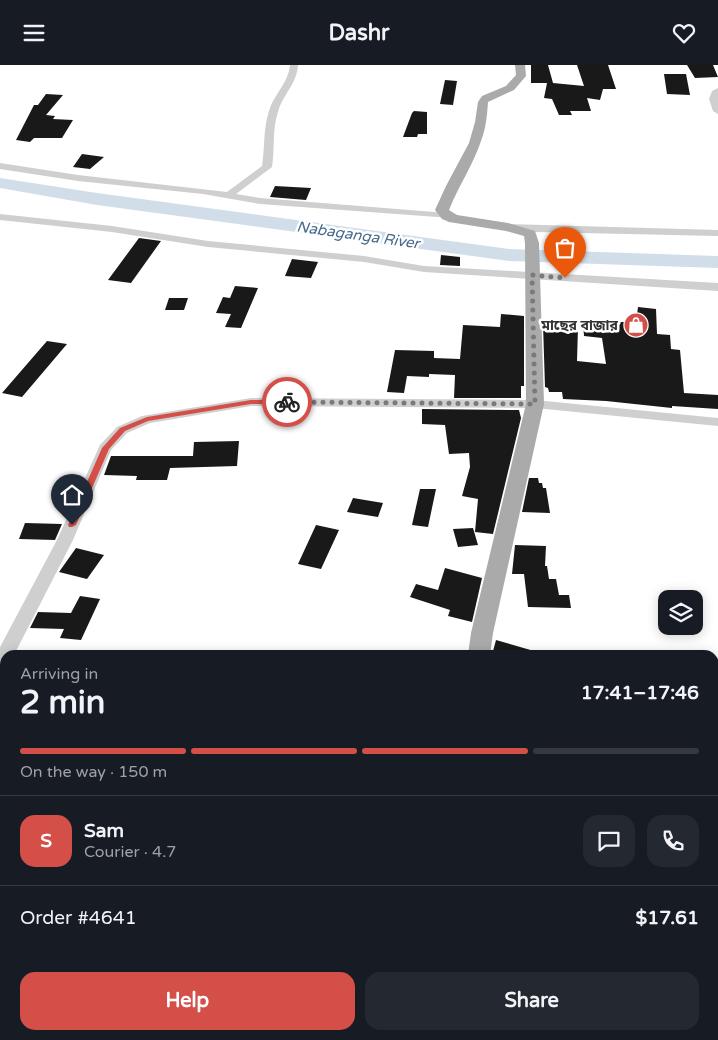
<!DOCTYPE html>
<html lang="en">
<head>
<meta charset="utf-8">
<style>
	:root { --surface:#171b24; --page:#242831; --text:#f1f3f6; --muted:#9ea1a6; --line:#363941; --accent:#d54f49 }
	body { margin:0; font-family:"Varela Round","Noto Sans Bengali",sans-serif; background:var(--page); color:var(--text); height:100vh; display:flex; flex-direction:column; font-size:19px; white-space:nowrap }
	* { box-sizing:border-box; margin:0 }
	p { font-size:16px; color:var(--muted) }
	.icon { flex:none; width:28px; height:28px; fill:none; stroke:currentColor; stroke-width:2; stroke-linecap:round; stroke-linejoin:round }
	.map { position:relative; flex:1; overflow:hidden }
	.panel { position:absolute; left:0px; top:585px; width:719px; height:390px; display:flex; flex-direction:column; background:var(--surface); border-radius:15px 15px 0 0; box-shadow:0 2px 12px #0003 }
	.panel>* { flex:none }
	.tools { position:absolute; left:658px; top:525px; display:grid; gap:10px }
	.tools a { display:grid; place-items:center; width:45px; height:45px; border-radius:10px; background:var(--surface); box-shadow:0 2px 12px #0003; font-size:25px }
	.pin { position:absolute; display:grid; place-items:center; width:42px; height:42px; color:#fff; margin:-51px -21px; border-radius:50% 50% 50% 0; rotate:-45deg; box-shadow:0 0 5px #0007 }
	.pin .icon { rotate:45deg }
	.courier { position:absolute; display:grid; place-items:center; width:50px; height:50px; margin:-25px; border:4px solid #d54f49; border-radius:50%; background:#fff; color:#222; box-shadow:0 1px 6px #0007 }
	.head em { font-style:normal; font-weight:700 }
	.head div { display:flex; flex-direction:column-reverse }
	.head { display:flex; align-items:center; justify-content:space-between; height:85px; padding:0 20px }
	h1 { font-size:32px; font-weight:700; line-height:38px }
	.bar { display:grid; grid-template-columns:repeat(4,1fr); gap:8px 5px; align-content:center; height:60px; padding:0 20px }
	.bar i { height:6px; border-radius:4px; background:var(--line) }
	.bar .on { background:var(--accent) }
	.bar p { grid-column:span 4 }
	.line { display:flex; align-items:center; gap:12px; padding:0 20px; border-top:1px solid var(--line) }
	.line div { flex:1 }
	.round { display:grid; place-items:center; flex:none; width:52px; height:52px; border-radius:15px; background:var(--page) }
	.button { display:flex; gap:10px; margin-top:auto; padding:10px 20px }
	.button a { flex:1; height:58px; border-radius:15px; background:var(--accent); color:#fff; font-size:20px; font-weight:700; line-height:58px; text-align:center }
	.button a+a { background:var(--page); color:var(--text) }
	header { display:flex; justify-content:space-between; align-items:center; height:65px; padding:0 20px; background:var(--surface); font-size:22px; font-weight:700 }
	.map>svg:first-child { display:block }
</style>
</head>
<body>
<header><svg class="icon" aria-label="menu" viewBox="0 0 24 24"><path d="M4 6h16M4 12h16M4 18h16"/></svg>Dashr<svg class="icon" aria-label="heart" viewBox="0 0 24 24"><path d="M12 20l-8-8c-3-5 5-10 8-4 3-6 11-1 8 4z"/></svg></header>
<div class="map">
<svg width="718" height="975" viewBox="0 0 718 975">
	<rect width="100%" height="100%" fill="#fff"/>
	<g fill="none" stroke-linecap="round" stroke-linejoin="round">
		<path fill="#d1deea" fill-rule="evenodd" d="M 0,113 L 97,128 L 509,184 L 718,191 L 718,203 L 509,196 L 97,140 L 0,123 Z"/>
	</g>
	<path fill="#191919" d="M 531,0 L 548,0 L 553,18 L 584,21 L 577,0 L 608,0 L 616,24 L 603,24 L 600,35 L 587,33 L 591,46 L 570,46 L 572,50 L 559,50 L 552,34 L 544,33 L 547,18 L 531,18 Z
		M 687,0 L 713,0 L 718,12 L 695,13 Z
		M 664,9 L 686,9 L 690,30 L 667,29 Z
		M 445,15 L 457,16 L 453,40 L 440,39 Z
		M 46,29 L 63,30 L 46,50 L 55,51 L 53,54 L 73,55 L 62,73 L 34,73 L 30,77 L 16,75 L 34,40 L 38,40 Z
		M 414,46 L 427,47 L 427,69 L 418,69 L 417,72 L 403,72 L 412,48 Z
		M 82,89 L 104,92 L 90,104 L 73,102 Z
		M 275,121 L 311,123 L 306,135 L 270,132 Z
		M 139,173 L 161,176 L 131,218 L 108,215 Z
		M 441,190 L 460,192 L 460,201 L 440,200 Z
		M 292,194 L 318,197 L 311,213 L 285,211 Z
		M 235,221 L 258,223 L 241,263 L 225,262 L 231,249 L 216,248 L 223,232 L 230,233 Z
		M 169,233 L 188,233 L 184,245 L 165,245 Z
		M 638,242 L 656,244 L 657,269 L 670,270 L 671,284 L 680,285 L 684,328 L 718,330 L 718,344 L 672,341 L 672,343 L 606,336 L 563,334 L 562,327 L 549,327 L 548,323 L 545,322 L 543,259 L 578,262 L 577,296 L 606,299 L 602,273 L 584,271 L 583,257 L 636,257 Z
		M 501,249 L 524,251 L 524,321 L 521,321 L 521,333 L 454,333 L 455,310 L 429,309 L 429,312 L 407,311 L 404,328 L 387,327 L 395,285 L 434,286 L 434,293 L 460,294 L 463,260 L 500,262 Z
		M 47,276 L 67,279 L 22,332 L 2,328 Z
		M 422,344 L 519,345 L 521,353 L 493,469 L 475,467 L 478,434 L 462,431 L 470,402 L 469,388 L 449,389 L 445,360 L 422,359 Z
		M 239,376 L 237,401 L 170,403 L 167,415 L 136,415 L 137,411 L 104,410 L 111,391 L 193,391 L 194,377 Z
		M 529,413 L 538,413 L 539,418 L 542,418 L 543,423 L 546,423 L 550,448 L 522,447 Z
		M 420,424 L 436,424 L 428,462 L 412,460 Z
		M 353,433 L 383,438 L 378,452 L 347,447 Z
		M 25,458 L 62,459 L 55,475 L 19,474 Z
		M 316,460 L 339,465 L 321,504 L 298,499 Z
		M 473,463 L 478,480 L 458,482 L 453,464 Z
		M 515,480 L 546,481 L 545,501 L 547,501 L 549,514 L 556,514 L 559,530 L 569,530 L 571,543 L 528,542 L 524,509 L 512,509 Z
		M 76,483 L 104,490 L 87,514 L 59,507 Z
		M 445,503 L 482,513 L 472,557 L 448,551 L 450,545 L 410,532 L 416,519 L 438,525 Z
		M 80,531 L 100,534 L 81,575 L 60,573 L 64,564 L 30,563 L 38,547 L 71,548 Z
		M 496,575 L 534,586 L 534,590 L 492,590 Z"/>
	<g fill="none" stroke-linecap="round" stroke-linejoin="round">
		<path fill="#cfcfcf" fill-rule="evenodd" d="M 290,0 L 298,0 C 297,19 283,29 278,47 C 272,64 275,84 272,102 L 236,129 L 260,133 L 447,148 L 451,149 L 452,151 L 451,153 L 260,139 L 203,129 L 78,116 L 0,104 L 0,98 L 78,110 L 227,127 L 262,101 C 265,83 263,64 269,46 C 274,29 288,19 290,0 Z
			M 718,23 L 718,49 L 713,46 L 709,34 L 712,26 Z
			M 0,149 L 112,161 L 208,176 L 364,191 L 424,201 L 718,218 L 718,226 L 424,207 L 364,197 L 208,182 L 112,167 L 0,155 Z
			M 508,159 L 718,165 L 718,171 L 535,167 L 504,164 L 503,162 Z
			M 251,333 L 535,335 L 718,353 L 718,361 L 535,343 L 251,341 L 150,358 L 127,368 L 111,385 L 73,475 L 14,590 L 5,590 L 5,605 L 0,606 L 0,582 L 57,475 L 100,380 L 117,362 L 142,351 Z
			M 0,921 L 5,923 L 5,948 L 0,946 Z
			M 60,970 L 92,970 L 94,975 L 62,975 Z"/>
		<path fill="#aaa" fill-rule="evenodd" d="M 515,0 L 525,0 L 526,11 L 514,25 L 488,37 C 487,51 486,63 481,76 C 474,98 458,122 449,145 L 457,150 L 508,158 L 535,166 L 539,178 L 544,339 L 493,568 L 490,590 L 468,590 L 471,568 L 526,339 L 525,178 L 524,171 L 506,166 L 449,157 L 442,154 L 435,145 L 446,121 L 469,78 L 475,57 L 478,37 L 482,31 L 506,21 L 516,10 Z
			M 714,843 L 718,845 L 718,875 L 714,873 Z"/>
	</g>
	<path fill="#d54f49" d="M 251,335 L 287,335 L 291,337 L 287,339 L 251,339 L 148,356 L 125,366 L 109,384 L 76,460 L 72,462 L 69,462 L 68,460 L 102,383 L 120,363 L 147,352 Z"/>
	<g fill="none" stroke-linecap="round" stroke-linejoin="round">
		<path stroke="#7a7a7a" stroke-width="5" stroke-dasharray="0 9" d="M 287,337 L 535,339 L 532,210 L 565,213"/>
	</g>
	<defs>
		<symbol id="shop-disc" viewBox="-11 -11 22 22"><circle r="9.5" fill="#d54f49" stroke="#fff"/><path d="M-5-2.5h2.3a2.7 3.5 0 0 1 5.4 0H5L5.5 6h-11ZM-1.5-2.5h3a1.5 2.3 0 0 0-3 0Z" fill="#fff"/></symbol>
	</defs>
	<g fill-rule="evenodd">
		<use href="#shop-disc" x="622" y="246" width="28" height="28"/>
	</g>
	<g text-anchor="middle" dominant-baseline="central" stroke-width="5" stroke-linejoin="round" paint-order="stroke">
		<g font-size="14" font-weight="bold" fill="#323232" stroke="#fff" text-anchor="end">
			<text x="618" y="260">মাছের বাজার</text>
		</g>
		<g font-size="15" font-style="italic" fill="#476a8d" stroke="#fff">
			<text transform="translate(358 170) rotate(8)">Nabaganga River</text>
		</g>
	</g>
</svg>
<div class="tools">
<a><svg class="icon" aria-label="layers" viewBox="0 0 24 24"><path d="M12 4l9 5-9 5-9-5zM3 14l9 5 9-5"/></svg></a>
</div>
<div class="pin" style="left:565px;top:213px;background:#ea580c"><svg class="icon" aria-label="bag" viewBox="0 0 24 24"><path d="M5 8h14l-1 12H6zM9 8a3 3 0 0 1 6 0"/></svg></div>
<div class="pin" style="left:72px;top:460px;background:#1f2937"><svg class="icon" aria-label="home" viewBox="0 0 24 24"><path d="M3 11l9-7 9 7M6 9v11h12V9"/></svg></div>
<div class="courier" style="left:287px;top:337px"><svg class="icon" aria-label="bike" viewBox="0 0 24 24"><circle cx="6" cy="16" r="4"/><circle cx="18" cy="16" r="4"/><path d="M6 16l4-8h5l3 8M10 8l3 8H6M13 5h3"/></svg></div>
<section class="panel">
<div class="head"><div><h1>2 min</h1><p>Arriving in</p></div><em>17:41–17:46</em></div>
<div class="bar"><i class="on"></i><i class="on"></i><i class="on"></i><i></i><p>On the way · 150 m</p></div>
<div class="line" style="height:90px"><b class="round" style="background:var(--accent);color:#fff">S</b><div><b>Sam</b><p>Courier · 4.7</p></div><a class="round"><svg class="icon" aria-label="chat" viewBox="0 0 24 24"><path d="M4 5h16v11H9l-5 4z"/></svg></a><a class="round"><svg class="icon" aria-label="phone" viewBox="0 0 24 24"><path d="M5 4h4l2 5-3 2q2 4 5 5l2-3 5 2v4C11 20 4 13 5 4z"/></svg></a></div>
<div class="line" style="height:65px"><div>Order #4641</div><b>$17.61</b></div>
<div class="button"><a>Help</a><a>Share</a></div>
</section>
</div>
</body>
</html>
